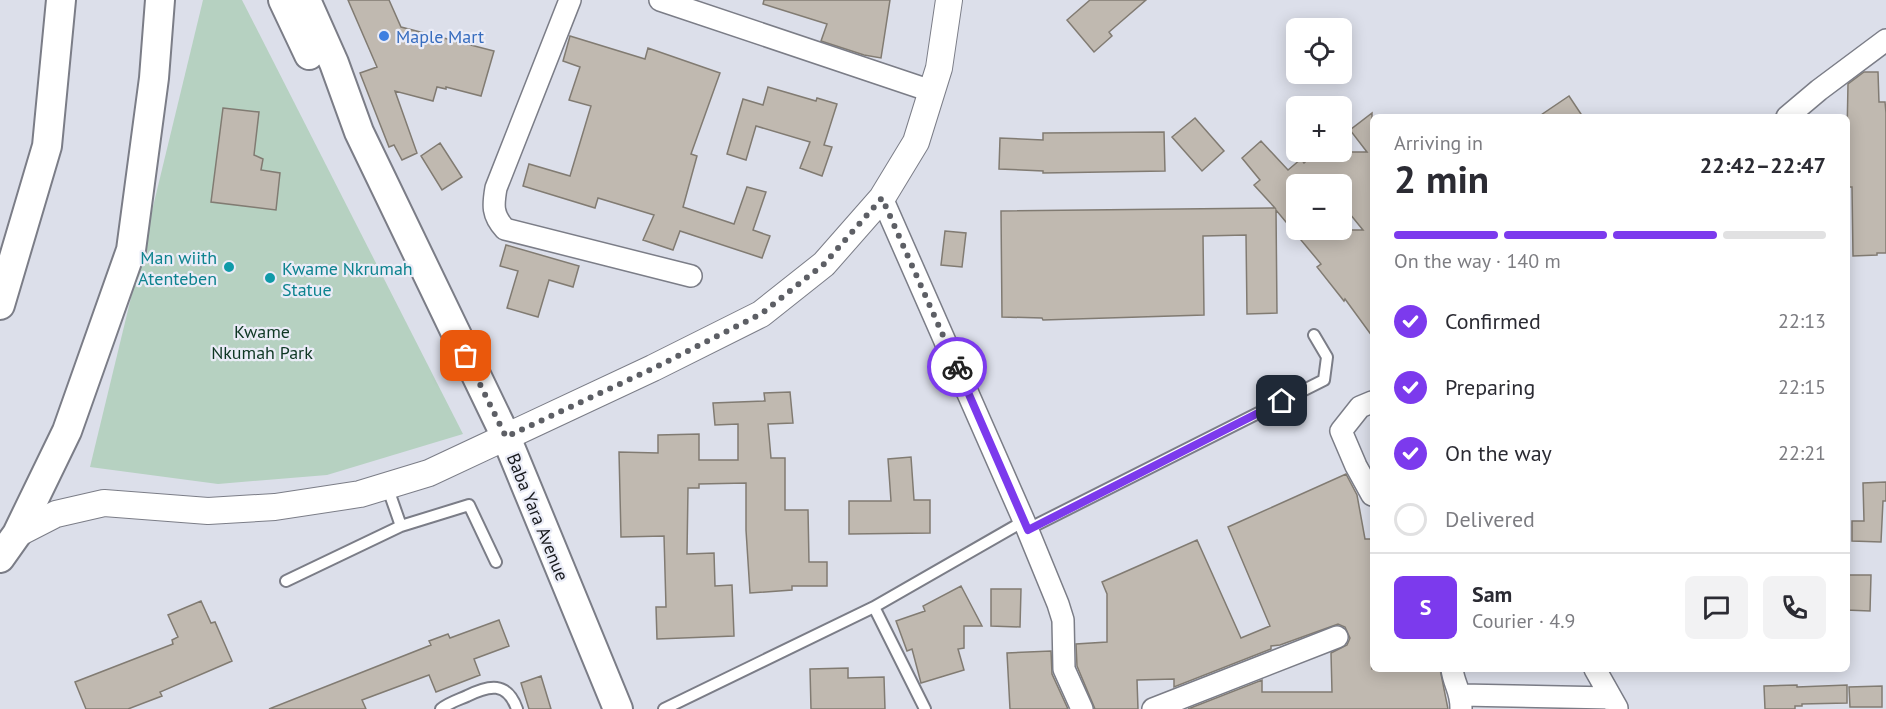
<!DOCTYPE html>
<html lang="en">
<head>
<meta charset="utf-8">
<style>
	:root { --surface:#fff; --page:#f2f2f3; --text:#2b2b33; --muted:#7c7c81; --line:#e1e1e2; --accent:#7c3aed }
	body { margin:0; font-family:"PT Sans",sans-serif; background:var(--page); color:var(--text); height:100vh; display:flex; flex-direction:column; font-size:22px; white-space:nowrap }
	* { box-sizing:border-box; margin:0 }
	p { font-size:20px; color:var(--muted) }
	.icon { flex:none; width:33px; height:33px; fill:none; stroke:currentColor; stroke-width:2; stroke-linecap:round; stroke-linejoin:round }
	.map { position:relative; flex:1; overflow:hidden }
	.drawer { position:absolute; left:1370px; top:114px; width:480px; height:558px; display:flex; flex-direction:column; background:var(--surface); border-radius:9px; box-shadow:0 3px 15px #0003 }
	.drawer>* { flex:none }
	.fabs { position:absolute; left:1286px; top:18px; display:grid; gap:12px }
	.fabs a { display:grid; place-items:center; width:66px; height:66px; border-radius:9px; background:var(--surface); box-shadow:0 3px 15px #0003; font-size:30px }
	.pin { position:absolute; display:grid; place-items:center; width:51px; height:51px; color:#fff; margin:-26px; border-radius:12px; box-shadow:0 3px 9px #0006 }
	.courier { position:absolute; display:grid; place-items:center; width:60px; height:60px; margin:-30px; border:4px solid #7c3aed; border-radius:50%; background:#fff; color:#222; box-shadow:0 2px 8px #0007 }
	.overview em { font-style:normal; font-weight:700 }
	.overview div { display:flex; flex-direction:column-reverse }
	.overview { display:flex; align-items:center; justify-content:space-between; height:102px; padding:0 24px }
	h1 { font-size:39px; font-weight:700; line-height:45px }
	.bar { display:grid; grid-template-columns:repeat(4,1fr); gap:9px 6px; align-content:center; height:72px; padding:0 24px }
	.bar i { height:8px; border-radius:4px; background:var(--line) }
	.bar .on { background:var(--accent) }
	.bar p { grid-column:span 4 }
	.line { display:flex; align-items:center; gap:15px; padding:0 24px; border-top:2px solid var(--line) }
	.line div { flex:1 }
	.round { display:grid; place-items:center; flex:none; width:63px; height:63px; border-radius:9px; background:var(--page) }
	ol { padding:0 24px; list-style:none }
	li { display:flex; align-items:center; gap:18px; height:66px }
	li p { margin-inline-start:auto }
	li .icon { padding:6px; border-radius:50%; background:var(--accent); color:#fff; stroke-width:4 }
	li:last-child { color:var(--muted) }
	li i { width:33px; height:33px; border:3px solid var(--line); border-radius:50% }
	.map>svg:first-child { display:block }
</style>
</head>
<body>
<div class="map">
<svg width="1886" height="709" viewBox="0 0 1886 709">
	<rect width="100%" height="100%" fill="#dcdfea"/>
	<path fill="#b6d1c1" d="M 203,0 L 242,0 L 463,434 L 327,475 L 218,484 L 90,467 Z"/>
	<path fill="#c0b9b0" stroke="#817b72" stroke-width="1.5" fill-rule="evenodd" d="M 348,0 L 389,0 L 401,27 L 494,51 L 481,96 L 446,87 L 446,89 L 437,87 L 433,101 L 395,91 L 417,153 L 402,160 L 394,145 L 389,147 L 360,73 L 377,67 Z
		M 764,0 L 890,0 L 881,58 L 864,55 L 821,41 L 827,24 L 763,4 Z
		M 1090,0 L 1146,0 L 1109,32 L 1112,36 L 1094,52 L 1067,20 Z
		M 570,36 L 645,59 L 648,48 L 720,73 L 691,154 L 697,156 L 683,207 L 734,224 L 747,187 L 766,192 L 753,230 L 770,236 L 762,258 L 680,231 L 673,250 L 643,240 L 654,215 L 598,198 L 595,208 L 523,186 L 529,164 L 570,176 L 591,106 L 569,100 L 580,67 L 563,61 Z
		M 1864,72 L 1878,72 L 1879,102 L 1885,102 L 1886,113 L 1886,253 L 1877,253 L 1877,255 L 1853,256 L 1852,187 L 1846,187 L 1848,84 Z
		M 768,87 L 816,101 L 817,98 L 837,104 L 824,145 L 832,147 L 822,176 L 800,168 L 810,142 L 756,126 L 746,160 L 727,154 L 743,99 L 763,105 Z
		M 1569,96 L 1583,117 L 1538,117 Z
		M 223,108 L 259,112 L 254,155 L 263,159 L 261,170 L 280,173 L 276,210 L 211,202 Z
		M 1372,113 L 1372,336 L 1345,299 L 1344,301 L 1317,267 L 1321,264 L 1276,210 L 1277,313 L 1247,314 L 1246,235 L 1203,236 L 1204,315 L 1043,320 L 1042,318 L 1002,317 L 1001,211 L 1275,208 L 1254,185 L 1260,180 L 1242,158 L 1261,141 L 1288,170 L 1301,159 L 1304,163 L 1317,152 L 1367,152 L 1350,130 ZM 1296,184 L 1341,184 L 1341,203 L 1363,230 L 1296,230 Z
		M 1195,118 L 1224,151 L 1202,171 L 1172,137 Z
		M 1164,132 L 1165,171 L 1043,173 L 1043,171 L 999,169 L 1000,138 L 1043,140 L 1043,133 Z
		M 440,143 L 462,177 L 442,190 L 421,156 Z
		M 945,231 L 966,233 L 962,267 L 941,265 Z
		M 506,245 L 579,266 L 573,287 L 549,280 L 538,317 L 507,308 L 518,271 L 500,266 Z
		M 790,392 L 793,423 L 768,424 L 771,458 L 785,458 L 785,510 L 808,510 L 809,562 L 827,562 L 827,586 L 792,586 L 792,590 L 750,593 L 746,530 L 746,483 L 699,484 L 699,488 L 688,488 L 687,554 L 714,553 L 715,586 L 732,585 L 734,636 L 657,639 L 656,607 L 666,607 L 664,536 L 621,537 L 619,452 L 658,453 L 658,435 L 699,434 L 699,460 L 738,460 L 738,424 L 715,425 L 713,403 L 765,401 L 764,393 Z
		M 911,457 L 914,500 L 930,500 L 930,533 L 849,534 L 849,501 L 891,501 L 888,459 Z
		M 1346,474 L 1357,495 L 1365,539 L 1372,539 L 1372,669 L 1440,669 L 1448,709 L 1188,709 L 1262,680 L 1262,692 L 1332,692 L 1331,653 L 1347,645 L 1350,638 L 1345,627 L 1338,624 L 1280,645 L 1271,646 L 1271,649 L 1174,687 L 1174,679 L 1137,680 L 1138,709 L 1095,709 L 1077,666 L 1076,644 L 1107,642 L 1107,594 L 1102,582 L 1197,540 L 1241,638 L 1270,626 L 1228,527 Z
		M 1886,482 L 1886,501 L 1883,501 L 1881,542 L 1852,541 L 1852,521 L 1864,521 L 1863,483 Z
		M 1847,575 L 1871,575 L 1870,611 L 1846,610 Z
		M 961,586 L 982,626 L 964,626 L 964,648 L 958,649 L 964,670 L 921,683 L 912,649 L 907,651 L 896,621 L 925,611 L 923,606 Z
		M 991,589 L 1021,589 L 1020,627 L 991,626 Z
		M 201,601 L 211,623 L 215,622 L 232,661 L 160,692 L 162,696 L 128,709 L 86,709 L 75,682 L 173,644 L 172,640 L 178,637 L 168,615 Z
		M 499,620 L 509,646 L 474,659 L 480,675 L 436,692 L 429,675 L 362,700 L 366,709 L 269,709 L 431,645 L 429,641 L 448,634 L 450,638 Z
		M 1051,651 L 1052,674 L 1068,709 L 1010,709 L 1007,653 Z
		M 848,668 L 848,678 L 884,677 L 885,709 L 811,709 L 810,669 Z
		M 541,676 L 551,709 L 529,709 L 521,683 Z
		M 1797,685 L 1797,687 L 1847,685 L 1847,703 L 1802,704 L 1802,706 L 1795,706 L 1795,709 L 1765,709 L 1764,686 Z
		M 1882,686 L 1882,707 L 1850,707 L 1849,687 Z"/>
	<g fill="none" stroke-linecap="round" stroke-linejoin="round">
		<defs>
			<path id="service" d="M 387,486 L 401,526
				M 1028,529 L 1324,380 L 1327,357 L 1314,335
				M 286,581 L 401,526 L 469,505 L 496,562
				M 874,607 L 925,709
				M 441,709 C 448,703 458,700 467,696 C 489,685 507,681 517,709
				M 664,709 L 874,607 L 1024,521"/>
			<path id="minor" d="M 570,0 L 496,188 C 493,205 492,215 505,229 L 691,276
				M 660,0 L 931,91
				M 1787,117 L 1819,90 L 1886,40
				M 882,198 L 1024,521 L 1058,604 L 1063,620 L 1064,669 L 1082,709
				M 1372,402 L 1360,407 L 1341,431 L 1356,466 L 1372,495
				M 1452,669 C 1454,685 1461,690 1461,708
				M 1595,669 L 1617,708
				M 1461,695 L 1611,698
				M 1153,709 L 1337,637"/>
			<path id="tertiary" d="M 17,534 L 56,514 L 104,503 L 208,511 L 275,507 L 360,494 L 429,473 L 653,368 L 761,314 L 824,264 L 882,198 L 916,142 L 939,68 L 949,0"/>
			<path id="secondary" d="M 283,0 L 309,55
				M 306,0 L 334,63 L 359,132 L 506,437 L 618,709
				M 0,305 L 47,146 L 61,0
				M 0,558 L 17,534 L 67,431 L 131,250 L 154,78 L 160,0"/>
		</defs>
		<use href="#service" stroke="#7b7d87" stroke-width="14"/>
		<use href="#minor" stroke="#7b7d87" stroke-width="24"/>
		<use href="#tertiary" stroke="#7b7d87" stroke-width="28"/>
		<use href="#secondary" stroke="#7b7d87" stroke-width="32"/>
		<use href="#service" stroke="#fff" stroke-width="10"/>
		<use href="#minor" stroke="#fff" stroke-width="21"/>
		<use href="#tertiary" stroke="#fff" stroke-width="26"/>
		<use href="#secondary" stroke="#fff" stroke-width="28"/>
	</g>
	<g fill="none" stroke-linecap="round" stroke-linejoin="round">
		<path stroke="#5d5f65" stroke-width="6" stroke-dasharray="0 10.8" d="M 466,356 L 506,437 L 654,368 L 761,314 L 824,264 L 882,198 L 957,367"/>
		<path stroke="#7c3aed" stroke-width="8" d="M 957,367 L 1028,530 L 1282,401"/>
	</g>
	<circle fill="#3f7fe0" stroke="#eaecf7" stroke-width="2" cx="384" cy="36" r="6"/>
	<g fill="#0f9aa8" stroke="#eaecf7" stroke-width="2">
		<circle cx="229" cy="267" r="6"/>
		<circle cx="270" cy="278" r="6"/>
	</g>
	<g text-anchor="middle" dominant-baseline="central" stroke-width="4.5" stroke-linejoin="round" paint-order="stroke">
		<g font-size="18" fill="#366cbe" stroke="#eaecf7" text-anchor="start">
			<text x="396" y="36">Maple Mart</text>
		</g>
		<g font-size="18" fill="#0d838f" stroke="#eaecf7" text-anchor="end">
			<text x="217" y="257">Man wiith<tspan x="217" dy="21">Atenteben</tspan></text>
			<text x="282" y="268" text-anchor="start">Kwame Nkrumah<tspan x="282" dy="21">Statue</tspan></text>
		</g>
		<g font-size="18" fill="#0e3723" stroke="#eaecf7">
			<text x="262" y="331">Kwame<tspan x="262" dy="21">Nkumah Park</tspan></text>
		</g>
		<g font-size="18" fill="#191a1e" stroke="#eaecf7">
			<text transform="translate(538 517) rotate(68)">Baba Yara Avenue</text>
		</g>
	</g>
</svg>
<div class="fabs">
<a><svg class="icon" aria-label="locate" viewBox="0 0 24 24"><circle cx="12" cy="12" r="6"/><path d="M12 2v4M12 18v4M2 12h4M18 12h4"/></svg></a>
<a>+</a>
<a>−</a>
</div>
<div class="pin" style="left:466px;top:356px;background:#ea580c"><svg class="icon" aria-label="bag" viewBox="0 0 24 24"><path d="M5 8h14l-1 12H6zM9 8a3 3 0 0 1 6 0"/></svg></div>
<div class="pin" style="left:1282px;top:401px;background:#1f2937"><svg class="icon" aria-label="home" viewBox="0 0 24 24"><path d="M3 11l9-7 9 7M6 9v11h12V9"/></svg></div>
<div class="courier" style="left:957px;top:367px"><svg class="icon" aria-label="bike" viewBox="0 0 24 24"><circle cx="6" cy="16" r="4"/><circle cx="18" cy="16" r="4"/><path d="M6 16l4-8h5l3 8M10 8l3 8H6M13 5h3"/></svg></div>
<section class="drawer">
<div class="overview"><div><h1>2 min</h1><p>Arriving in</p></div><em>22:42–22:47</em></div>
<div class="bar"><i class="on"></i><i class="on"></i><i class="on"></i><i></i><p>On the way · 140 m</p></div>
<ol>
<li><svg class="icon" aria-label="check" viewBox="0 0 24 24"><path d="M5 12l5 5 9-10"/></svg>Confirmed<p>22:13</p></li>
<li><svg class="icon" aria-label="check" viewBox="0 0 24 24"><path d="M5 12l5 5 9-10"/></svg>Preparing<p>22:15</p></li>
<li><svg class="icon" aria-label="check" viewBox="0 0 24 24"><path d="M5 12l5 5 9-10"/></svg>On the way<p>22:21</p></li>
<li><i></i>Delivered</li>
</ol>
<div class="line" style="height:108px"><b class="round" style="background:var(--accent);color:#fff">S</b><div><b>Sam</b><p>Courier · 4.9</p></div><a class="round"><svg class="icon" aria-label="chat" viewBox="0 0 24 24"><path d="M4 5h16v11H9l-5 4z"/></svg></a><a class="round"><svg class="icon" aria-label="phone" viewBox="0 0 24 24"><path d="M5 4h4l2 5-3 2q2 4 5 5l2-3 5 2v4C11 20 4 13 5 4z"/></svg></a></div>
</section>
</div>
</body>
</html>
